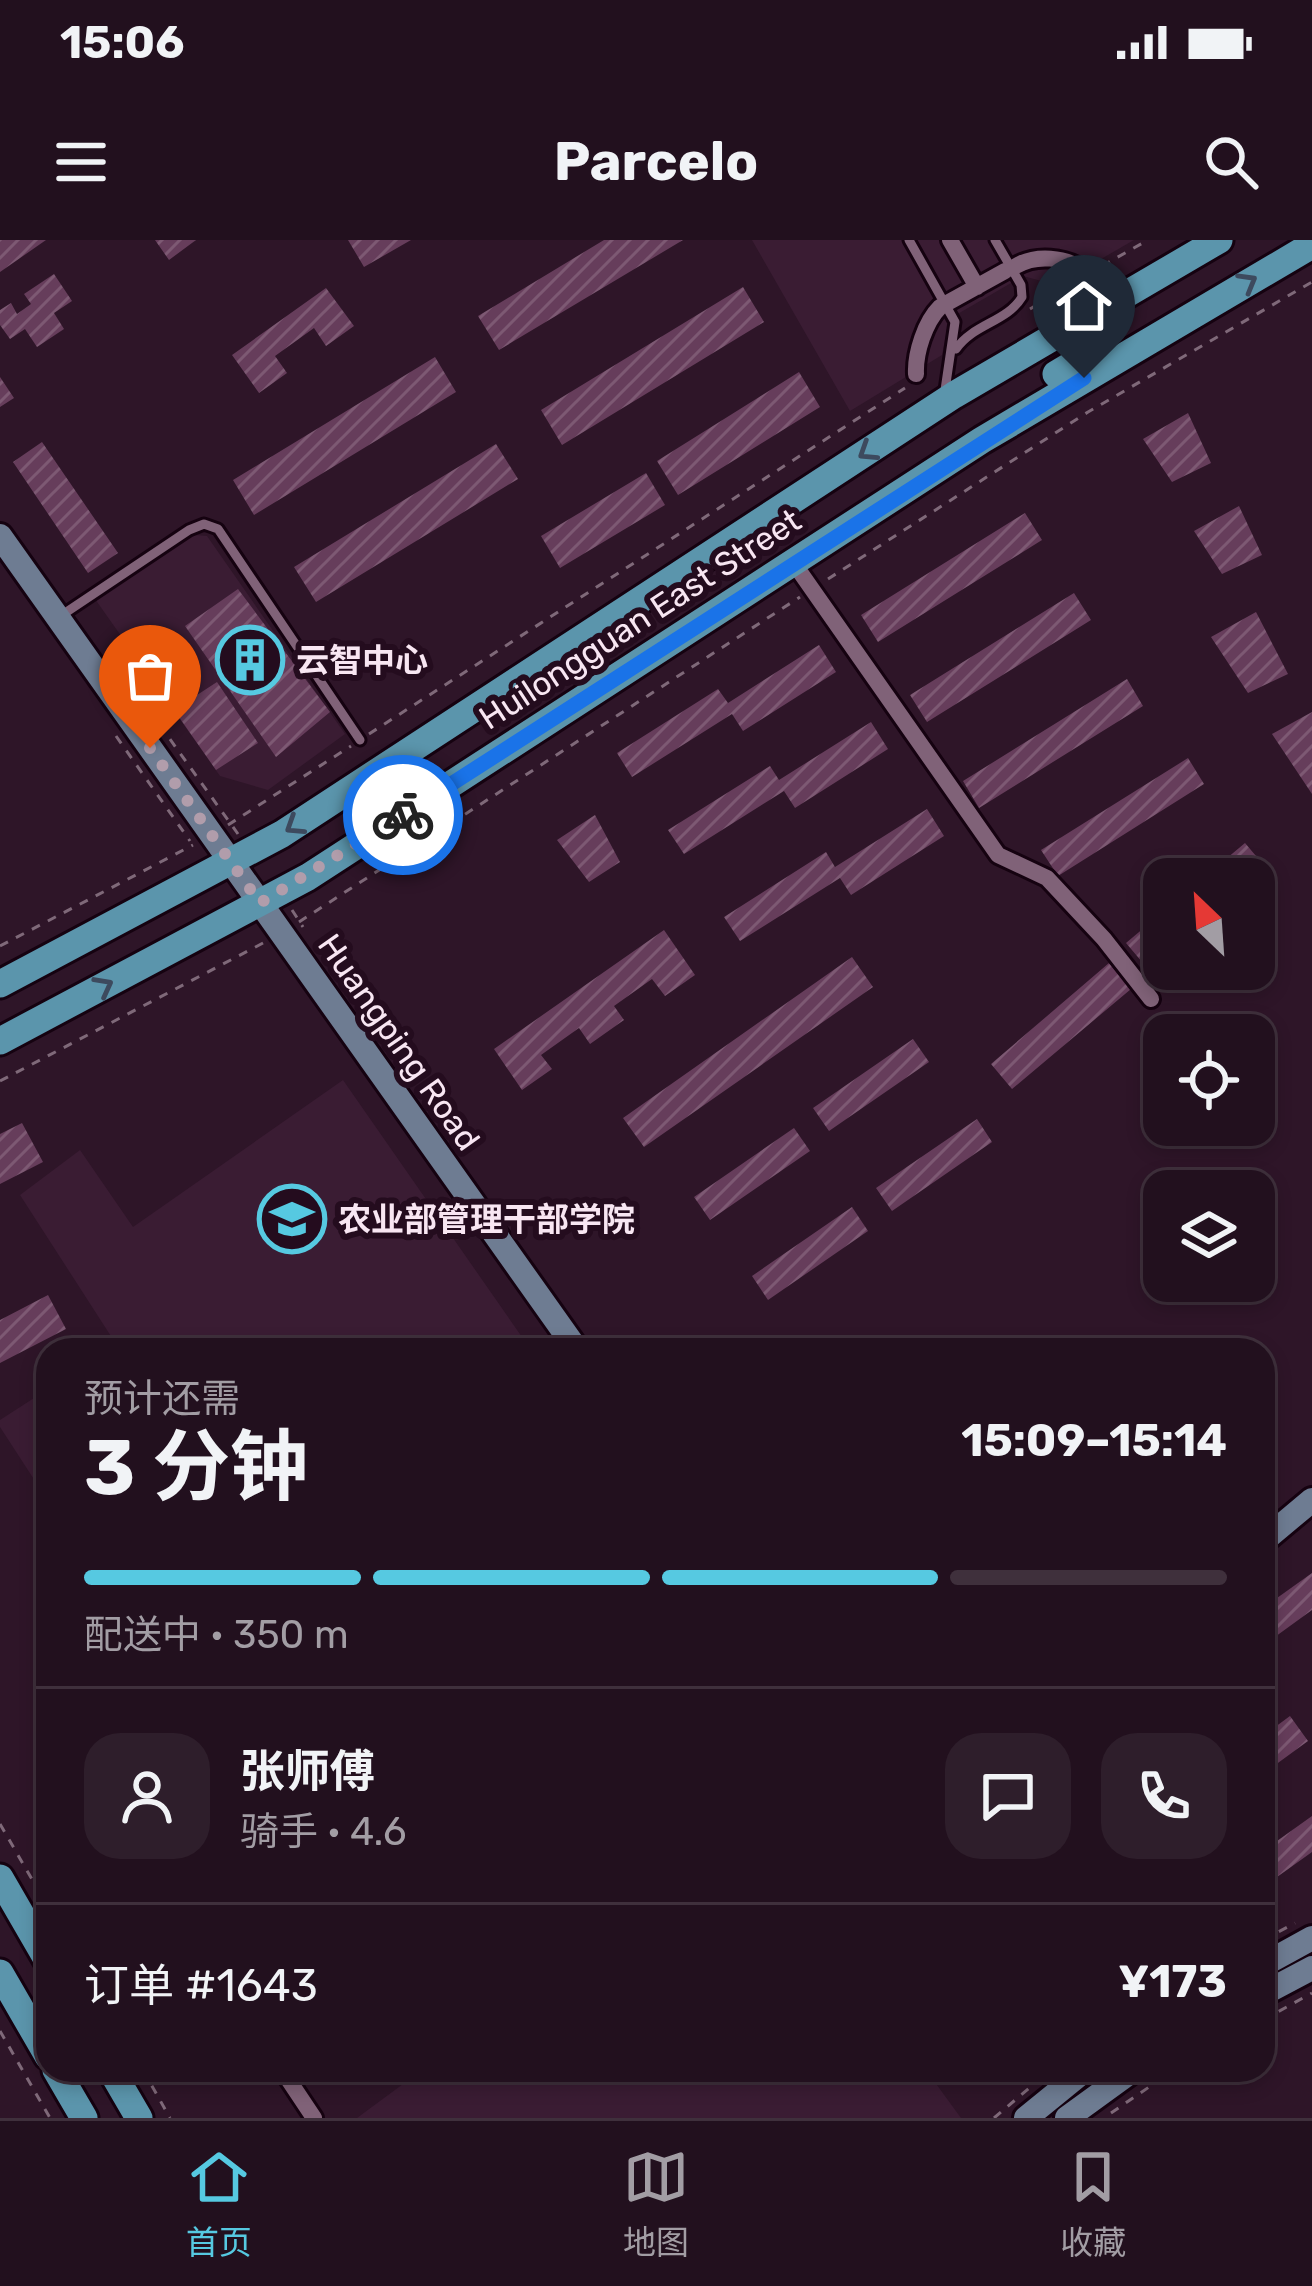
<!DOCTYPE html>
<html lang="zh">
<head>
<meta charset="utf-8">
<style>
	:root { --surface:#22101e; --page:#2e1e2b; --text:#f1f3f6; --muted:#a29da4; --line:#3f303c; --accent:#56c9e1 }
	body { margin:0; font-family:Rubik,"Noto Sans SC",sans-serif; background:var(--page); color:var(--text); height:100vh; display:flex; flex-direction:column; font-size:45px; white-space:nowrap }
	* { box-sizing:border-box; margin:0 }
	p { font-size:39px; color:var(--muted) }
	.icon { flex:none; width:66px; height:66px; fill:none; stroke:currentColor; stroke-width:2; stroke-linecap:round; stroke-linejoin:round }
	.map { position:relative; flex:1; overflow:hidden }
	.details { position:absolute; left:36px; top:1098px; width:1239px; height:744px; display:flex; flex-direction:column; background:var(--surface); border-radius:36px; box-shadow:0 6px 18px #0003,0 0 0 3px var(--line) }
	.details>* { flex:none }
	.needle { width:78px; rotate:335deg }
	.fabs { position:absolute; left:1143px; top:618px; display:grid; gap:24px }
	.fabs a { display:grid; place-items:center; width:132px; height:132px; border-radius:24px; background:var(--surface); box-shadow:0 6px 18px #0003,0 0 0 3px var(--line); font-size:60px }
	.pin { position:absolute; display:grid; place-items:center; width:102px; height:102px; color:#fff; margin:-123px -51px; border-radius:50% 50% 50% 0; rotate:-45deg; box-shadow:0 0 12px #0007 }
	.pin .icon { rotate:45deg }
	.courier { position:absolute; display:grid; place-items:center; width:120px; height:120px; margin:-60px; border:9px solid #1a73e8; border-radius:50%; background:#fff; color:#222; box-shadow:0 3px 15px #0007 }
	.summary em { font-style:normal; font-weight:700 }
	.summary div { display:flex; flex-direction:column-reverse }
	.summary { display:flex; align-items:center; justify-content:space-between; height:204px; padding:0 48px }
	h1 { font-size:78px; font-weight:700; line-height:90px }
	.bar { display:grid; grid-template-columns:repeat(4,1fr); gap:18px 12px; align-content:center; height:144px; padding:0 48px }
	.bar i { height:15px; border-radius:9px; background:var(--line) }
	.bar .selected { background:var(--accent) }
	.bar p { grid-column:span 4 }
	.line { display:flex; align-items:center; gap:30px; padding:0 48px; border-top:3px solid var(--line) }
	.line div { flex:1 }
	.round { display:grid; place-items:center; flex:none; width:126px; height:126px; border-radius:36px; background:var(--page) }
	.status { display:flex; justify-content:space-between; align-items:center; height:84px; padding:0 60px; background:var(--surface); direction:ltr }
	.status svg { height:33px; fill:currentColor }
	header { display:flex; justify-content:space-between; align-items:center; height:156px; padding:0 48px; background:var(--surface); font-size:54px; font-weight:700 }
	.dock { display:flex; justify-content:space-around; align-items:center; height:168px; border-top:3px solid var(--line); background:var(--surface); font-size:33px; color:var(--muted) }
	.dock a { display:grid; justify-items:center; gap:6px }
	.dock .selected { color:var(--accent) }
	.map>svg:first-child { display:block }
</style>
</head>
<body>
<div class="status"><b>15:06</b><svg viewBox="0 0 49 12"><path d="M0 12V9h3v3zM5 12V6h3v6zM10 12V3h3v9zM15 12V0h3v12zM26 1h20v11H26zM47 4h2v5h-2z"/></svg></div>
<header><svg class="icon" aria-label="menu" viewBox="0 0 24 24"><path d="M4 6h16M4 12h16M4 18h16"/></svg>Parcelo<svg class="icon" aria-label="search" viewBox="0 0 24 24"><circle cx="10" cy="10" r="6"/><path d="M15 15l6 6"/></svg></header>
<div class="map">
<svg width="1312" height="1878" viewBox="0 0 1312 1878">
	<defs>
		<pattern id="building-hatch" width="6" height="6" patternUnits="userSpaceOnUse" patternTransform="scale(3)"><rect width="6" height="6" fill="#663d5b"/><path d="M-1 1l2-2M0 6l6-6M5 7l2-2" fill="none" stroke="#7d5973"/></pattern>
	</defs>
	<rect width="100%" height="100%" fill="#2e1528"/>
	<path fill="#3a1c33" d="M 752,0 L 1134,0 L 1056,45 L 1023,36 L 949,79 L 942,115 L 850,171 Z
		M 195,295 L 207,296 L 345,494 L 268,550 L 220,536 L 95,359 Z
		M 343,840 L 531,1110 L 107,1110 L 116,1104 L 20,955 L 80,910 L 133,987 Z
		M 48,1149 L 48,1261 L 0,1187 L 0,1180 Z
		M 422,1830 L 926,1830 L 961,1878 L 357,1878 Z"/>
	<path fill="url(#building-hatch)" d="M 0,0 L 46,0 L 0,32 Z
		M 155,0 L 196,0 L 169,20 Z
		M 348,0 L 411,0 L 364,27 Z
		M 604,0 L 683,0 L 499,110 L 478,76 Z
		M 54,34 L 72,61 L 54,73 L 64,89 L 37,107 L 25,89 L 10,99 L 0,85 L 0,70 L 11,63 L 17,74 L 31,64 L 24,54 Z
		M 743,47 L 764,82 L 562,205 L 541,170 Z
		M 326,48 L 354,86 L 326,106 L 314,88 L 275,116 L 287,133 L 259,153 L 232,115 Z
		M 435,117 L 456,152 L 254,275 L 233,240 Z
		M 799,132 L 820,167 L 678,255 L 657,221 Z
		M 0,137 L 14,158 L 0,167 Z
		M 1188,173 L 1211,223 L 1172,242 L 1143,199 Z
		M 42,202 L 118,313 L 88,333 L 13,222 Z
		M 496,204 L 518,239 L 316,362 L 294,327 Z
		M 646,233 L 665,265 L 560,328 L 541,296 Z
		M 1239,266 L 1262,315 L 1222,334 L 1194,291 Z
		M 1025,273 L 1042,300 L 878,402 L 861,375 Z
		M 238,349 L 330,472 L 276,517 L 185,386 Z
		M 1074,353 L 1091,380 L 927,482 L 910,455 Z
		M 1256,372 L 1288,434 L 1248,453 L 1211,397 Z
		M 819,405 L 836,432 L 743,491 L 732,474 L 632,537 L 617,513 L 718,449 L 728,463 Z
		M 1127,439 L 1143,466 L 979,568 L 963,541 Z
		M 217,442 L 258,503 L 216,530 L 174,470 Z
		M 1312,472 L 1312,554 L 1272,494 Z
		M 871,482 L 888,509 L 795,568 L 784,551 L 684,614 L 668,590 L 770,526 L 779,540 Z
		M 1188,518 L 1204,544 L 1058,636 L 1041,610 Z
		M 927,569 L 944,596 L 851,655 L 840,638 L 740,701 L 724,677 L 826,612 L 835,627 Z
		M 595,575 L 620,622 L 589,642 L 557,600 Z
		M 1245,603 L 1267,629 L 1254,639 L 1202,639 Z
		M 1164,671 L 1164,715 L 1148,729 L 1126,703 Z
		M 664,690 L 695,735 L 665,756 L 652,739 L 614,766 L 624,780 L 590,804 L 579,788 L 541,815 L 552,829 L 522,850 L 494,809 Z
		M 852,717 L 873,747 L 644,907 L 623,878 Z
		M 1109,723 L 1131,749 L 1012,849 L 991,824 Z
		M 913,799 L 929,822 L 829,891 L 813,868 Z
		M 977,879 L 992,902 L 892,971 L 876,948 Z
		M 22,883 L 43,922 L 0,944 L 0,894 Z
		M 794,888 L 810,911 L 710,980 L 694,957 Z
		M 852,967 L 868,991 L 768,1060 L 752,1036 Z
		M 48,1055 L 66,1089 L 0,1123 L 0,1080 Z
		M 1312,1333 L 1312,1370 L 1268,1402 L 1263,1396 L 1263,1368 Z
		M 1290,1476 L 1308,1501 L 1263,1534 L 1263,1496 Z
		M 1312,1576 L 1312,1612 L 1263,1647 L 1263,1611 Z"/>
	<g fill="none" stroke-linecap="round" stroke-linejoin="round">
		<defs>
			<path id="lane" d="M 909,0 L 955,82 L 945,150
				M 956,109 C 973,84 1007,82 1022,57 L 1021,45 L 995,0
				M 62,375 L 189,290 L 204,284 L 218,289 L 360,500"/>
			<path id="street" d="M 950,0 L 977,47
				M 1016,26 C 1036,14 1065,17 1084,30
				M 949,62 L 1005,31
				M 916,134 C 915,113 925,82 940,67
				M 793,322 L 998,615 L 1047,638 L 1104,699 L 1151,759
				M 282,1830 L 314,1878"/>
			<path id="secondary" d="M 0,296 L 577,1110
				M 1263,1301 L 1312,1260
				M 1263,1725 L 1312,1698
				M 1263,1754 L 1312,1728
				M 1026,1878 L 1085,1830
				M 1067,1878 L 1133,1830"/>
			<path id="primary" d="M 1056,134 L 1086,116 L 1092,106 L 1085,88 L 1064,90
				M 0,744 L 282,594 L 954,155 L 1219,0
				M 0,801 L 308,637 L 982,200 L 1312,5
				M 0,1638 L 48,1721
				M 0,1733 L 48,1816
				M 56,1830 L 84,1878
				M 111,1830 L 139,1878"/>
		</defs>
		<use href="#lane" stroke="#150210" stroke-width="15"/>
		<use href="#street" stroke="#150210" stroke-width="22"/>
		<use href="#secondary" stroke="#150210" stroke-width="30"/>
		<use href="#primary" stroke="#150210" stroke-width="33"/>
		<path stroke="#7f6979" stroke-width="3" stroke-dasharray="9 9" stroke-linecap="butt" d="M 1102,26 L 1148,0
			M 1030,69 L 1073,43
			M 828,339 L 1088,172 L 1312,42
			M 149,470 L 238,594
			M 369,494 L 905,148
			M 116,496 L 190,601
			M 228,585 L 351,506
			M 292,670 L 303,687
			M 299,682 L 800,357
			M 0,706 L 193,605
			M 0,841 L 265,702
			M 0,1584 L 48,1667
			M 1263,1700 L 1295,1683
			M 1263,1780 L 1312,1753
			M 0,1791 L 50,1878
			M 143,1830 L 170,1878
			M 1111,1873 L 1174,1830
			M 994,1878 L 1034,1844"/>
		<use href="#lane" stroke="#806278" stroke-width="9"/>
		<use href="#street" stroke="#806278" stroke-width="16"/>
		<use href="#secondary" stroke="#6e7c92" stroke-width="24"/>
		<use href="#primary" stroke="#5b95ac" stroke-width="27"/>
	</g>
	<defs><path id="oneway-chevron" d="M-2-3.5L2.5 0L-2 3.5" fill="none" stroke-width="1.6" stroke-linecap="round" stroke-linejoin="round" transform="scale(3)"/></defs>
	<g stroke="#3d4a5e">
		<use href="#oneway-chevron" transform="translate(1248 42) rotate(-30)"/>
		<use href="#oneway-chevron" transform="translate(867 212) rotate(147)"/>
		<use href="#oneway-chevron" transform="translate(294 586) rotate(147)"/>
		<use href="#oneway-chevron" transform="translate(104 746) rotate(-28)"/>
	</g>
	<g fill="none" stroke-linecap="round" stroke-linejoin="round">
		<path stroke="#b19dab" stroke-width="12" stroke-dasharray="0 21.6" d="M 150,508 L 260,663 L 403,575"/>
		<path stroke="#1a73e8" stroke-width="15" d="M 403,575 L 1084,138"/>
	</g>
	<defs>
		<symbol id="building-ring" viewBox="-11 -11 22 22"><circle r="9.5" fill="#240c1e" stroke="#56c9e1" stroke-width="1.5"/><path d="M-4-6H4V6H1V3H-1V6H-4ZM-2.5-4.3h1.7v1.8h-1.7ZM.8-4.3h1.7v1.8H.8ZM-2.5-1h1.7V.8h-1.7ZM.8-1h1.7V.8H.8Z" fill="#56c9e1"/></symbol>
		<symbol id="school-ring" viewBox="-11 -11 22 22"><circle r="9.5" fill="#240c1e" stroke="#56c9e1" stroke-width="1.5"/><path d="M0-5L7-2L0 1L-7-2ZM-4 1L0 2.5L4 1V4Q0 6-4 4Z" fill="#56c9e1"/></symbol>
	</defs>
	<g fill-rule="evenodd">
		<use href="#building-ring" x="212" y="382" width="76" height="76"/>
		<use href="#school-ring" x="254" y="941" width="76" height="76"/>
	</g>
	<g text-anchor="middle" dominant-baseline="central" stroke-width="12" stroke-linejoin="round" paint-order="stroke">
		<g font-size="33" fill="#f8e6f2" stroke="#240c1e">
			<text transform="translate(640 379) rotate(-33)">Huilongguan East Street</text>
			<text transform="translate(399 802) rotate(55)">Huangping Road</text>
		</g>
		<g font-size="33" font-weight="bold" fill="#f8e6f2" stroke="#240c1e" text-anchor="start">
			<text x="296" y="420">云智中心</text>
			<text x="338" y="979">农业部管理干部学院</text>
		</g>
	</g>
</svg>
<div class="fabs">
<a><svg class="needle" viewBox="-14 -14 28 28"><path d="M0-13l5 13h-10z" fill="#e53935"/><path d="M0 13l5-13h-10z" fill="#a29da4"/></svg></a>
<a><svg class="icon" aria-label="locate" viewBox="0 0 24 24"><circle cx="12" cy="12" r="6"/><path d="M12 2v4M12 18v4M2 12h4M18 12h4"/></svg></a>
<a><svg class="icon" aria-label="layers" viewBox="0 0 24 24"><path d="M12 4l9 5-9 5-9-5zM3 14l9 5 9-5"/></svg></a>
</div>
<div class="pin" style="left:150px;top:508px;background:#ea580c"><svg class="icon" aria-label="bag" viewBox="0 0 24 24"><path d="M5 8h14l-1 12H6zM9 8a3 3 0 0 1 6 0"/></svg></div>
<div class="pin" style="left:1084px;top:138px;background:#1f2937"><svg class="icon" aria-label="home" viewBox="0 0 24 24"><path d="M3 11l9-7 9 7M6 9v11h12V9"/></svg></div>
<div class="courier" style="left:403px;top:575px"><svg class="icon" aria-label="bike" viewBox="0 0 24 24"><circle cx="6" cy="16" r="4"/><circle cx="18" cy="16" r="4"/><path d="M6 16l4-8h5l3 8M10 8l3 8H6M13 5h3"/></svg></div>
<section class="details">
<div class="summary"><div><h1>3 分钟</h1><p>预计还需</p></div><em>15:09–15:14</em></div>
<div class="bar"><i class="selected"></i><i class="selected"></i><i class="selected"></i><i></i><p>配送中 · 350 m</p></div>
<div class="line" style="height:216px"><a class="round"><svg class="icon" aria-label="person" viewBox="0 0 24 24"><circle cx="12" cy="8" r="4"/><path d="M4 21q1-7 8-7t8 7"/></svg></a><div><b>张师傅</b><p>骑手 · 4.6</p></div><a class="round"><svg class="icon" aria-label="chat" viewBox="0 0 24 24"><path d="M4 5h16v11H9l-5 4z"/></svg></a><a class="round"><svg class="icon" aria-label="phone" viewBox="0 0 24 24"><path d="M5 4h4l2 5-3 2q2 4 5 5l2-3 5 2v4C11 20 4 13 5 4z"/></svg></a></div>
<div class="line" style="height:156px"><div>订单 #1643</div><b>¥173</b></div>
</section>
</div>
<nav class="dock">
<a class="selected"><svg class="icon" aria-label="home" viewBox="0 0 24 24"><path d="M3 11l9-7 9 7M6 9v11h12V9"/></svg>首页</a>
<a><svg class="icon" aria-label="map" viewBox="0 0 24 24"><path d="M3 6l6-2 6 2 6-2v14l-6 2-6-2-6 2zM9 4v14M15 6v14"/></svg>地图</a>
<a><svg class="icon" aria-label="saved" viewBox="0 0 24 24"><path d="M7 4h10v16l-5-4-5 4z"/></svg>收藏</a>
</nav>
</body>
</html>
